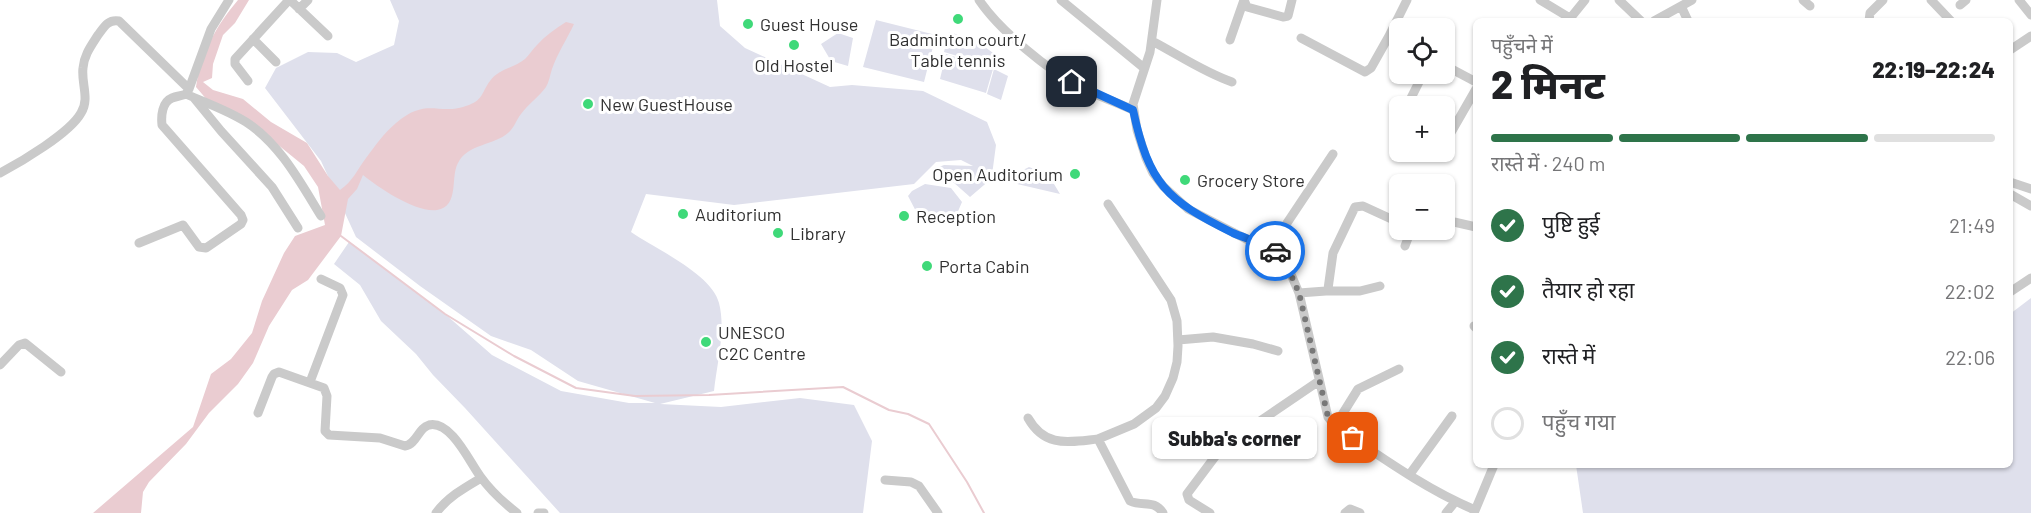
<!DOCTYPE html>
<html lang="hi">
<head>
<meta charset="utf-8">
<style>
	:root { --surface:#fff; --page:#f2f2f2; --text:#202124; --muted:#757577; --line:#e0e0e0; --accent:#2e744a }
	body { margin:0; font-family:Barlow,"Noto Sans Devanagari",sans-serif; background:var(--page); color:var(--text); height:100vh; display:flex; flex-direction:column; font-size:22px; white-space:nowrap }
	* { box-sizing:border-box; margin:0 }
	p { font-size:20px; color:var(--muted) }
	.icon { flex:none; width:33px; height:33px; fill:none; stroke:currentColor; stroke-width:2; stroke-linecap:round; stroke-linejoin:round }
	.map { position:relative; flex:1; overflow:hidden }
	.panel { position:absolute; left:1473px; top:18px; width:540px; height:450px; display:flex; flex-direction:column; background:var(--surface); border-radius:9px; box-shadow:0 2px 4px #0004 }
	.panel>* { flex:none }
	.controls { position:absolute; left:1389px; top:18px; display:grid; gap:12px }
	.controls a { display:grid; place-items:center; width:66px; height:66px; border-radius:9px; background:var(--surface); box-shadow:0 2px 4px #0004; font-size:30px }
	.pin { position:absolute; display:grid; place-items:center; width:51px; height:51px; color:#fff; margin:-26px; border-radius:12px; box-shadow:0 3px 9px #0006 }
	.courier { position:absolute; display:grid; place-items:center; width:60px; height:60px; margin:-30px; border:4px solid #1a73e8; border-radius:50%; background:#fff; color:#222; box-shadow:0 2px 8px #0007 }
	.bubble { position:absolute; height:42px; border-radius:9px; background:var(--surface); box-shadow:0 2px 4px #0004; font-size:20px; font-weight:800; line-height:42px; text-align:center }
	.head em { font-style:normal; font-weight:800 }
	.head div { display:flex; flex-direction:column-reverse }
	.head { display:flex; align-items:center; justify-content:space-between; height:102px; padding:0 18px }
	h1 { font-size:39px; font-weight:800; line-height:45px }
	.bar { display:grid; grid-template-columns:repeat(4,1fr); gap:9px 6px; align-content:center; height:72px; padding:0 18px }
	.bar i { height:8px; border-radius:4px; background:var(--line) }
	.bar .active { background:var(--accent) }
	.bar p { grid-column:span 4 }
	ol { padding:0 18px; list-style:none }
	li { display:flex; align-items:center; gap:18px; height:66px }
	li p { margin-inline-start:auto }
	li .icon { padding:6px; border-radius:50%; background:var(--accent); color:#fff; stroke-width:4 }
	li:last-child { color:var(--muted) }
	li i { width:33px; height:33px; border:3px solid var(--line); border-radius:50% }
	.map>svg:first-child { display:block }
</style>
</head>
<body>
<div class="map">
<svg width="2031" height="513" viewBox="0 0 2031 513">
	<rect width="100%" height="100%" fill="#fff"/>
	<path fill="#dfe0ec" d="M 390,0 L 717,0 L 720,26 L 745,48 L 830,87 L 852,85 L 923,91 L 987,122 L 996,145 L 992,175 L 981,170 L 991,179 L 970,197 L 953,182 L 953,170 L 934,169 L 944,165 L 973,166 L 961,160 L 936,162 L 914,184 L 734,205 L 646,194 L 631,232 C 654,248 712,274 719,303 C 726,330 717,363 714,391 L 660,404 L 721,407 L 800,398 L 854,405 L 872,441 L 863,513 L 560,513 L 465,408 L 433,375 L 416,354 L 381,321 L 360,285 L 334,264 L 349,242 L 445,314 L 492,355 L 561,391 L 629,403 L 655,403 L 578,381 L 531,350 L 491,336 L 420,286 L 356,237 L 321,161 L 265,88 L 276,68 L 308,52 L 337,53 L 356,62 L 394,45 L 399,21 Z
		M 876,20 L 936,35 L 924,82 L 863,67 Z
		M 949,32 L 975,40 L 996,55 L 991,66 L 944,52 Z
		M 838,33 L 853,38 L 848,66 L 831,61 L 821,44 Z
		M 946,54 L 993,69 L 986,93 L 940,79 Z
		M 994,69 L 1008,76 L 1001,100 L 987,94 Z
		M 1029,167 L 1048,174 L 1060,194 L 1013,183 L 1011,176 Z
		M 925,184 L 951,188 L 962,202 L 956,216 L 944,222 L 919,217 L 908,196 L 912,191 Z
		M 2031,298 L 2031,513 L 1583,513 L 1576,465 L 2010,465 L 2010,314 Z"/>
	<path fill="#eaccd1" d="M 238,0 L 249,0 L 235,23 L 223,35 L 213,64 L 212,78 L 203,82 L 213,90 L 243,99 L 271,122 L 307,143 L 328,176 L 340,190 C 353,181 357,170 366,158 C 375,146 384,133 396,123 C 428,96 438,117 469,105 C 484,99 482,91 490,81 C 498,69 514,68 525,59 C 529,55 533,49 537,45 C 545,36 555,29 566,22 L 574,24 C 567,39 557,54 552,69 C 550,75 549,82 546,87 C 539,97 528,104 521,114 C 516,120 515,127 508,133 C 495,145 467,144 458,163 C 450,177 460,206 437,210 C 416,213 379,188 363,175 L 357,189 L 348,199 L 341,236 L 308,280 L 292,290 L 269,326 L 253,363 L 238,384 L 209,413 L 186,444 L 149,482 L 143,492 L 141,513 L 93,513 L 193,427 L 211,374 L 231,359 L 252,333 L 262,301 L 284,253 L 295,236 L 325,225 L 318,187 L 304,166 L 277,144 L 208,101 L 196,87 C 201,53 216,26 238,0 Z"/>
	<g fill="none" stroke-linecap="round" stroke-linejoin="round">
		<path stroke="#eaccd1" stroke-width="2" d="M 341,236 L 445,314 L 514,356 L 576,388 L 635,396 L 709,395 L 843,387 L 889,410 L 908,414 L 929,424 L 967,482 L 984,513"/>
		<path stroke="#cacaca" stroke-width="9" d="M 290,0 L 328,36
			M 979,0 C 1000,31 1048,70 1081,88 C 1098,96 1116,102 1133,110
			M 1061,0 L 1144,68
			M 1157,0 L 1150,52 L 1133,104 L 1137,130 L 1146,158 L 1153,173 L 1163,186 L 1188,209 L 1250,241 L 1271,247 L 1279,254 L 1287,265 L 1299,293 L 1328,417 L 1335,426 C 1380,456 1425,489 1475,510
			M 1244,0 L 1247,7 L 1283,17 L 1288,16 L 1292,0
			M 1540,0 L 1570,18
			M 1619,0 L 1641,21
			M 1803,0 L 1810,6
			M 1931,0 L 1951,21
			M 2019,0 L 2031,15
			M 1960,5 L 1966,0
			M 1681,6 L 1688,21
			M 299,9 L 308,0
			M 1568,21 L 1585,0
			M 1654,21 L 1692,0
			M 1869,21 L 1870,13 L 1883,0
			M 1301,38 L 1365,72 L 1371,68 L 1389,36
			M 253,39 L 276,62
			M 1230,40 L 1244,0
			M 1152,41 C 1179,55 1203,72 1232,82
			M 1400,42 L 1389,36 L 1407,0
			M 2010,50 L 2031,36
			M 1444,65 L 1476,82
			M 248,81 L 235,64 L 235,59 L 289,0
			M 186,94 C 206,103 227,110 246,122 C 280,144 300,182 321,216
			M 194,98 L 221,131 L 272,187 L 298,228
			M 1408,104 L 1423,74
			M 1449,136 L 1476,89
			M 0,173 C 21,162 70,133 81,113 C 90,99 81,83 83,68 C 84,55 91,46 98,35 C 104,27 108,19 119,21 L 189,89
			M 2010,182 L 2031,189
			M 2010,194 L 2031,206
			M 1108,204 L 1171,300 L 1177,321 L 1178,346 L 1177,362 L 1173,378 L 1165,396 L 1156,408 L 1134,424 L 1098,439 L 1130,501 C 1143,507 1154,499 1163,513
			M 1444,218 L 1454,222 L 1476,227
			M 139,243 L 183,225 L 199,247 L 206,248 L 241,224 L 243,220 L 241,215 L 162,125 C 161,116 162,102 172,98 C 177,96 181,96 186,94 L 189,89 L 211,29 L 229,0
			M 1405,246 L 1411,230
			M 1271,247 L 1333,154
			M 1326,291 L 1360,291 L 1380,286
			M 2010,292 L 2031,278
			M 1299,293 L 1326,291 L 1328,289 L 1333,253 L 1355,207 L 1363,206 L 1400,223
			M 1474,326 L 1476,328
			M 1178,340 L 1213,337 L 1253,344 L 1278,351
			M 0,365 L 19,345 L 25,343 L 61,372
			M 310,382 L 343,295 L 340,288 L 321,279
			M 258,413 L 272,377 L 274,374 L 279,372 L 324,388 L 327,396 L 325,431 L 329,435 L 380,438 L 405,446 C 417,444 418,428 429,425 C 451,420 470,463 480,476 C 490,490 504,503 517,513
			M 1028,418 C 1045,448 1068,442 1098,439
			M 1335,426 L 1358,389 L 1399,369
			M 1410,474 L 1452,416
			M 885,480 L 911,482 L 919,486 L 938,513
			M 436,513 C 448,497 464,488 481,478
			M 538,513 L 544,513
			M 1210,513 L 1189,500 L 1187,494 L 1217,454 L 1229,442 L 1319,381
			M 1345,513 L 1350,509 L 1360,513
			M 1446,513 L 1455,502
			M 1474,513 L 1494,465"/>
	</g>
	<g fill="none" stroke-linecap="round" stroke-linejoin="round">
		<path stroke="#787878" stroke-width="6" stroke-dasharray="0 10.8" d="M 1275,251 L 1287,266 L 1299,293 L 1328,417 L 1335,426 L 1353,438"/>
		<path stroke="#1a73e8" stroke-width="8" d="M 1072,82 L 1133,110 C 1149,184 1166,200 1233,233 C 1244,238 1267,244 1275,251"/>
	</g>
	<g fill="#3fd979" stroke="#fff" stroke-width="2">
		<circle cx="958" cy="19" r="6"/>
		<circle cx="748" cy="24" r="6"/>
		<circle cx="794" cy="45" r="6"/>
		<circle cx="588" cy="104" r="6"/>
		<circle cx="1075" cy="174" r="6"/>
		<circle cx="1185" cy="180" r="6"/>
		<circle cx="683" cy="214" r="6"/>
		<circle cx="904" cy="216" r="6"/>
		<circle cx="778" cy="233" r="6"/>
		<circle cx="927" cy="266" r="6"/>
		<circle cx="706" cy="342" r="6"/>
	</g>
	<g text-anchor="middle" dominant-baseline="central" stroke-width="6" stroke-linejoin="round" paint-order="stroke">
		<g font-size="18" fill="#303030" stroke="#fff" text-anchor="start">
			<text x="760" y="24">Guest House</text>
			<text x="958" y="39" text-anchor="middle">Badminton court/<tspan x="958" dy="21">Table tennis</tspan></text>
			<text x="794" y="65" text-anchor="middle">Old Hostel</text>
			<text x="600" y="104">New GuestHouse</text>
			<text x="1063" y="174" text-anchor="end">Open Auditorium</text>
			<text x="1197" y="180">Grocery Store</text>
			<text x="695" y="214">Auditorium</text>
			<text x="916" y="216">Reception</text>
			<text x="790" y="233">Library</text>
			<text x="939" y="266">Porta Cabin</text>
			<text x="718" y="332">UNESCO<tspan x="718" dy="21">C2C Centre</tspan></text>
		</g>
	</g>
</svg>
<div class="controls">
<a><svg class="icon" aria-label="locate" viewBox="0 0 24 24"><circle cx="12" cy="12" r="6"/><path d="M12 2v4M12 18v4M2 12h4M18 12h4"/></svg></a>
<a>+</a>
<a>−</a>
</div>
<div class="pin" style="left:1353px;top:438px;background:#ea580c"><svg class="icon" aria-label="bag" viewBox="0 0 24 24"><path d="M5 8h14l-1 12H6zM9 8a3 3 0 0 1 6 0"/></svg></div>
<div class="pin" style="left:1072px;top:82px;background:#1f2937"><svg class="icon" aria-label="home" viewBox="0 0 24 24"><path d="M3 11l9-7 9 7M6 9v11h12V9"/></svg></div>
<div class="courier" style="left:1275px;top:251px"><svg class="icon" aria-label="car" viewBox="0 0 24 24"><path d="M5 17H2v-5l4-1 3-4h7l3 4 3 1v5h-3M9 17h6M6 11h13"/><circle cx="7" cy="17" r="2"/><circle cx="17" cy="17" r="2"/></svg></div>
<div class="bubble" style="left:1152px;top:417px;width:165px">Subba's corner</div>
<section class="panel">
<div class="head"><div><h1>2 मिनट</h1><p>पहुँचने में</p></div><em>22:19–22:24</em></div>
<div class="bar"><i class="active"></i><i class="active"></i><i class="active"></i><i></i><p>रास्ते में · 240 m</p></div>
<ol>
<li><svg class="icon" aria-label="check" viewBox="0 0 24 24"><path d="M5 12l5 5 9-10"/></svg>पुष्टि हुई<p>21:49</p></li>
<li><svg class="icon" aria-label="check" viewBox="0 0 24 24"><path d="M5 12l5 5 9-10"/></svg>तैयार हो रहा<p>22:02</p></li>
<li><svg class="icon" aria-label="check" viewBox="0 0 24 24"><path d="M5 12l5 5 9-10"/></svg>रास्ते में<p>22:06</p></li>
<li><i></i>पहुँच गया</li>
</ol>
</section>
</div>
</body>
</html>
